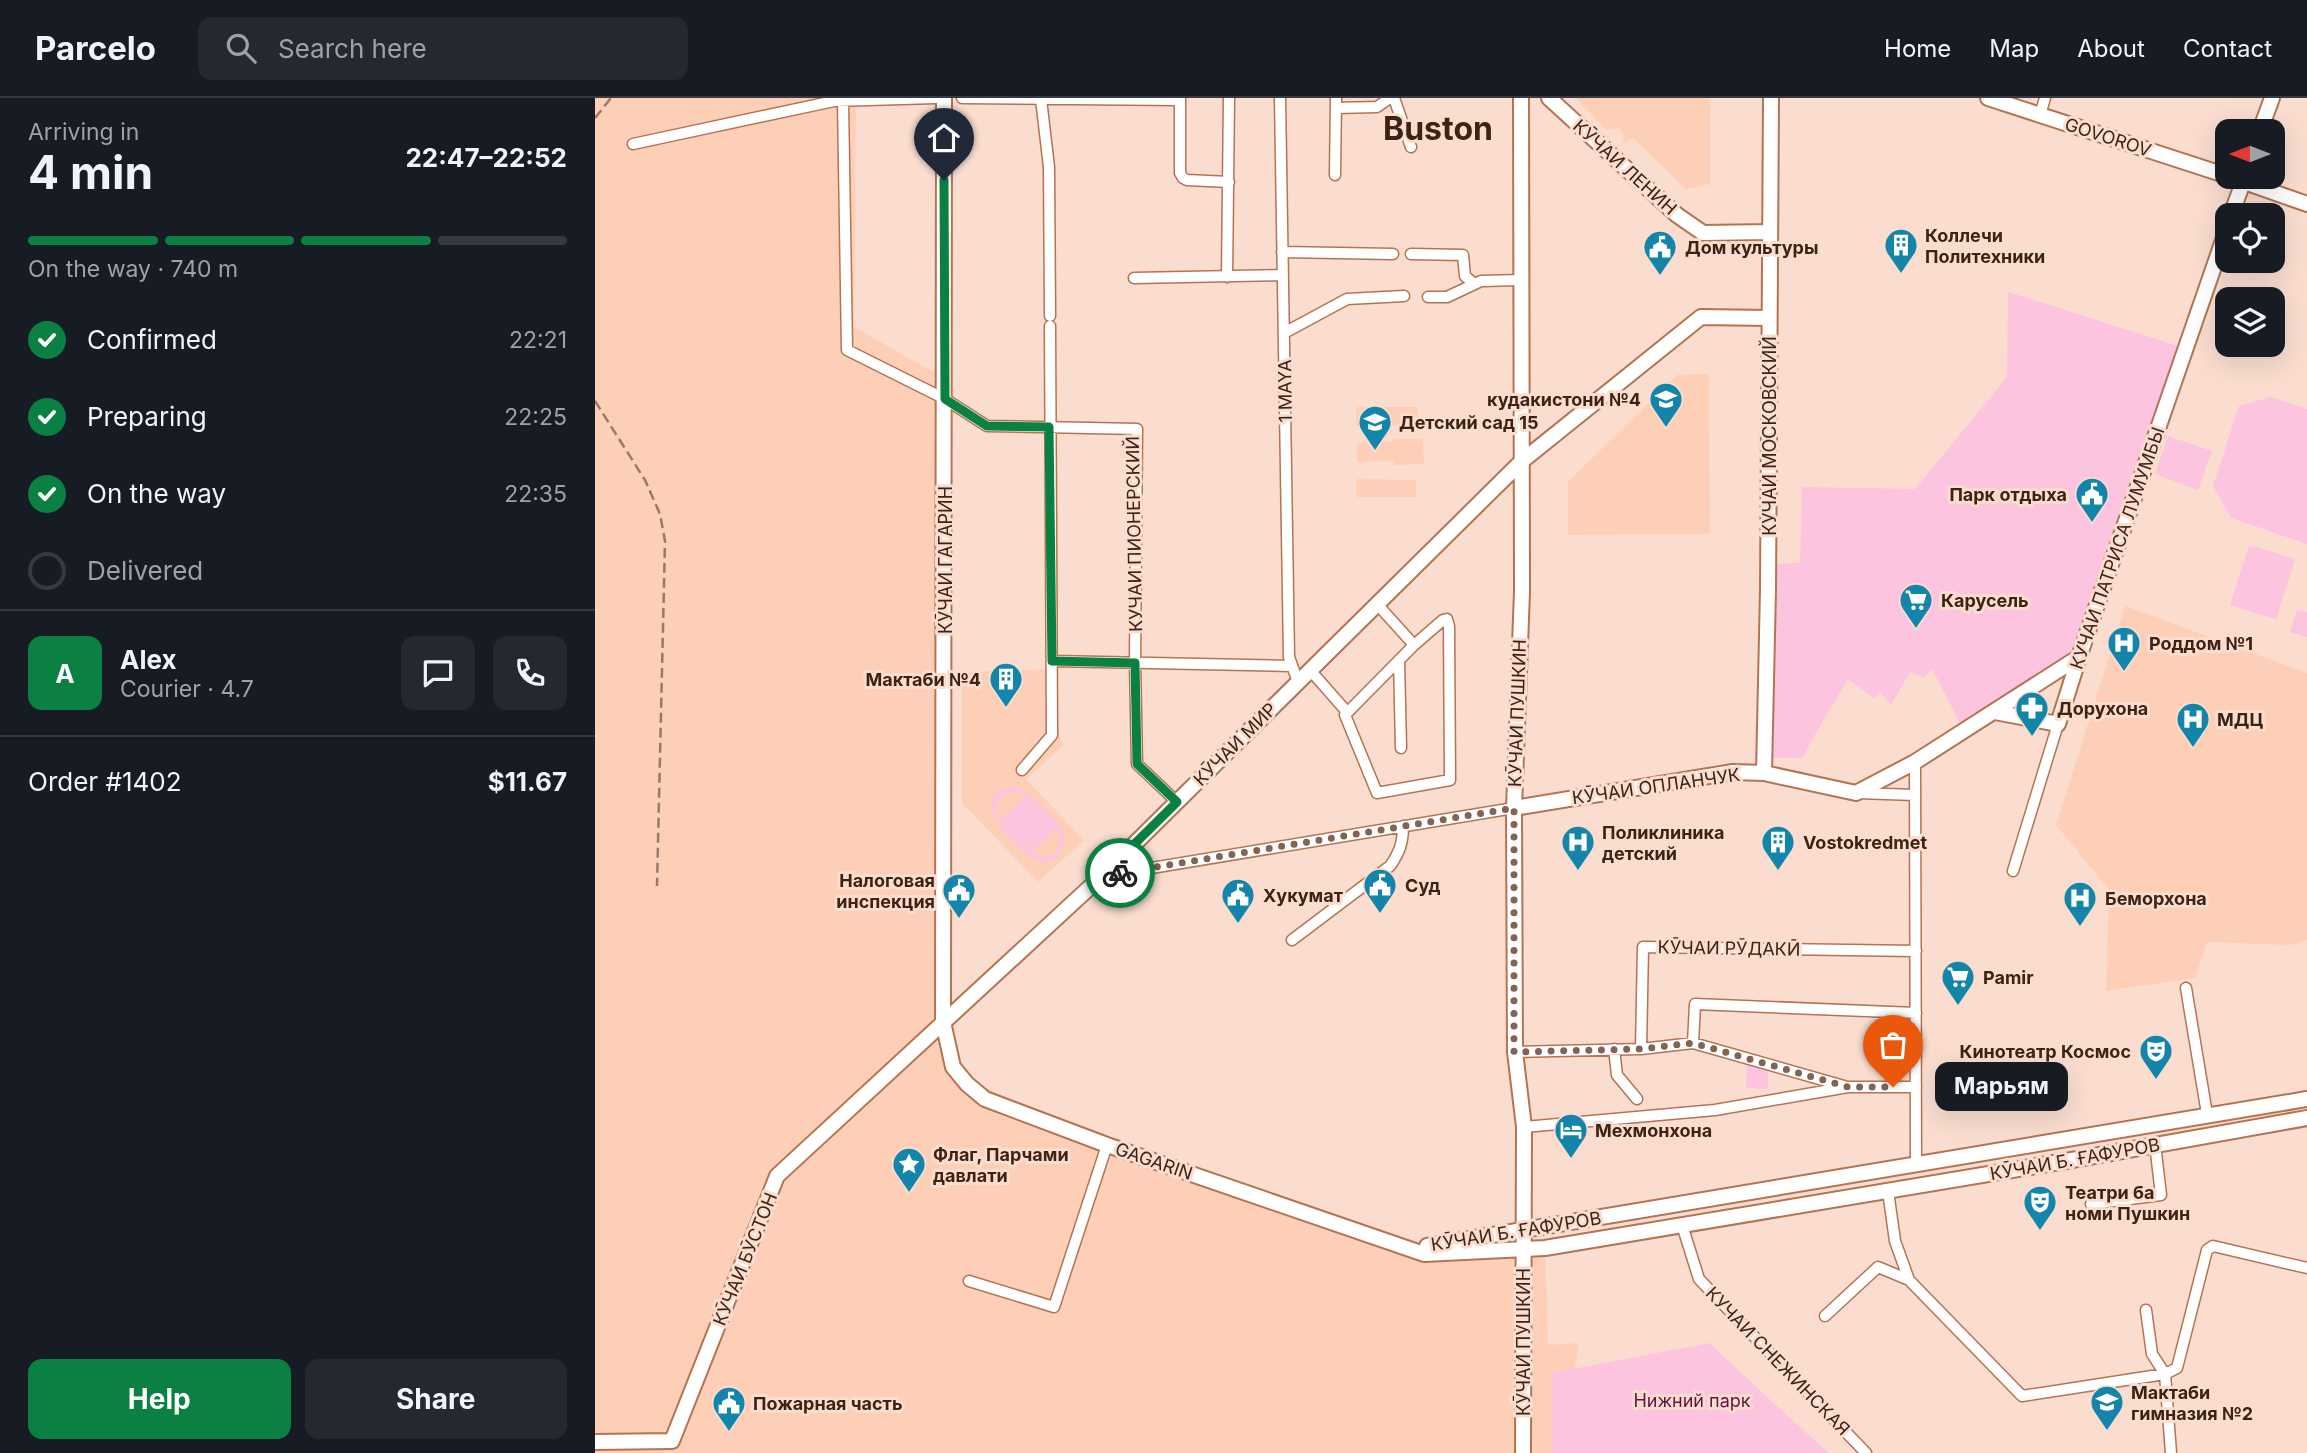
<!DOCTYPE html>
<html lang="en">
<head>
<meta charset="utf-8">
<style>
	:root { --surface:#171b24; --page:#242831; --text:#f1f3f6; --muted:#9ea1a6; --line:#363941; --accent:#0b8043 }
	body { margin:0; font-family:Inter,sans-serif; background:var(--page); color:var(--text); height:100vh; display:flex; flex-direction:column; font-size:26px; white-space:nowrap }
	* { box-sizing:border-box; margin:0 }
	p { font-size:23px; color:var(--muted) }
	.icon { flex:none; width:38px; height:38px; fill:none; stroke:currentColor; stroke-width:2; stroke-linecap:round; stroke-linejoin:round }
	.map { position:relative; flex:1; overflow:hidden }
	.details { display:flex; flex-direction:column; background:var(--surface); width:595px }
	.details>* { flex:none }
	.needle { width:46px; rotate:270deg }
	.buttons { position:absolute; left:1620px; top:21px; display:grid; gap:14px }
	.buttons a { display:grid; place-items:center; width:70px; height:70px; border-radius:14px; background:var(--surface); box-shadow:0 7px 28px #0002; font-size:35px }
	.pin { position:absolute; display:grid; place-items:center; width:60px; height:60px; color:#fff; margin:-72px -30px; border-radius:50% 50% 50% 0; rotate:-45deg; box-shadow:0 0 7px #0007 }
	.pin .icon { rotate:45deg }
	.courier { position:absolute; display:grid; place-items:center; width:70px; height:70px; margin:-35px; border:5px solid #0b8043; border-radius:50%; background:#fff; color:#222; box-shadow:0 2px 9px #0007 }
	.bubble { position:absolute; height:49px; border-radius:14px; background:var(--surface); box-shadow:0 7px 28px #0002; font-size:23px; font-weight:700; line-height:49px; text-align:center }
	.head em { font-style:normal; font-weight:700 }
	.head div { display:flex; flex-direction:column-reverse }
	.head { display:flex; align-items:center; justify-content:space-between; height:119px; padding:0 28px }
	h1 { font-size:46px; font-weight:700; line-height:52px }
	.bar { display:grid; grid-template-columns:repeat(4,1fr); gap:10px 7px; align-content:center; height:84px; padding:0 28px }
	.bar i { height:9px; border-radius:5px; background:var(--line) }
	.bar .on { background:var(--accent) }
	.bar p { grid-column:span 4 }
	.line { display:flex; align-items:center; gap:18px; padding:0 28px; border-top:2px solid var(--line) }
	.line div { flex:1 }
	.round { display:grid; place-items:center; flex:none; width:74px; height:74px; border-radius:14px; background:var(--page) }
	ol { padding:0 28px; list-style:none }
	li { display:flex; align-items:center; gap:21px; height:77px }
	li p { margin-inline-start:auto }
	li .icon { padding:7px; border-radius:50%; background:var(--accent); color:#fff; stroke-width:4 }
	li:last-child { color:var(--muted) }
	li i { width:38px; height:38px; border:4px solid var(--line); border-radius:50% }
	.primary-button { display:flex; gap:14px; margin-top:auto; padding:14px 28px }
	.primary-button a { flex:1; height:80px; border-radius:14px; background:var(--accent); color:#fff; font-size:28px; font-weight:700; line-height:80px; text-align:center }
	.primary-button a+a { background:var(--page); color:var(--text) }
	header { display:flex; align-items:center; gap:42px; box-sizing:border-box; height:98px; padding:0 35px; background:var(--surface); border-bottom:2px solid var(--line) }
	header strong { font-size:33px }
	nav { display:flex; gap:38px; margin-inline-start:auto; font-size:24px }
	.search { width:490px; height:63px; background:var(--page); display:flex; align-items:center; gap:18px; box-sizing:border-box; padding:0 24px; border-radius:14px; color:var(--muted); font-size:26px }
	main { display:flex; flex:1; min-height:0 }
	.map>svg:first-child { display:block }
</style>
</head>
<body>
<header>
<strong>Parcelo</strong>
<div class="search"><svg class="icon" aria-label="search" viewBox="0 0 24 24"><circle cx="10" cy="10" r="6"/><path d="M15 15l6 6"/></svg>Search here</div>
<nav><a>Home</a><a>Map</a><a>About</a><a>Contact</a></nav>
</header>
<main>
<section class="details">
<div class="head"><div><h1>4 min</h1><p>Arriving in</p></div><em>22:47–22:52</em></div>
<div class="bar"><i class="on"></i><i class="on"></i><i class="on"></i><i></i><p>On the way · 740 m</p></div>
<ol>
<li><svg class="icon" aria-label="check" viewBox="0 0 24 24"><path d="M5 12l5 5 9-10"/></svg>Confirmed<p>22:21</p></li>
<li><svg class="icon" aria-label="check" viewBox="0 0 24 24"><path d="M5 12l5 5 9-10"/></svg>Preparing<p>22:25</p></li>
<li><svg class="icon" aria-label="check" viewBox="0 0 24 24"><path d="M5 12l5 5 9-10"/></svg>On the way<p>22:35</p></li>
<li><i></i>Delivered</li>
</ol>
<div class="line" style="height:126px"><b class="round" style="background:var(--accent);color:#fff">A</b><div><b>Alex</b><p>Courier · 4.7</p></div><a class="round"><svg class="icon" aria-label="chat" viewBox="0 0 24 24"><path d="M4 5h16v11H9l-5 4z"/></svg></a><a class="round"><svg class="icon" aria-label="phone" viewBox="0 0 24 24"><path d="M5 4h4l2 5-3 2q2 4 5 5l2-3 5 2v4C11 20 4 13 5 4z"/></svg></a></div>
<div class="line" style="height:91px"><div>Order #1402</div><b>$11.67</b></div>
<div class="primary-button"><a>Help</a><a>Share</a></div>
</section>
<div class="map">
<svg width="1712" height="1355" viewBox="0 0 1712 1355">
	<rect width="100%" height="100%" fill="#faddcf"/>
	<path fill="#fecfb7" d="M 0,0 L 261,0 L 259,229 L 342,276 L 339,899 L 350,961 L 384,987 L 486,1031 L 843,1154 L 950,1145 L 953,1247 L 984,1245 L 966,1355 L 0,1355 Z
		M 981,0 L 1115,0 L 1115,86 L 1091,91 L 1038,40 L 1029,46 L 1028,36 L 1024,30 L 1011,32 Z
		M 1114,276 L 1115,436 L 973,437 L 973,384 L 1082,277 Z
		M 761,309 L 823,309 L 823,327 L 761,328 Z
		M 798,341 L 828,341 L 829,366 L 799,367 L 798,363 L 762,364 L 762,345 L 798,344 Z
		M 761,381 L 821,382 L 821,399 L 761,399 Z
		M 1530,508 L 1712,575 L 1712,842 L 1695,847 L 1612,844 L 1600,880 L 1511,893 L 1514,792 L 1461,727 Z
		M 461,571 L 462,625 L 468,648 L 431,681 L 489,742 L 443,784 L 367,705 L 367,574 Z"/>
	<path fill="#fcc4df" fill-rule="evenodd" d="M 1413,194 L 1583,248 L 1488,547 L 1365,625 L 1337,571 L 1329,579 L 1315,574 L 1296,607 L 1285,594 L 1279,600 L 1253,581 L 1215,645 L 1208,660 L 1177,660 L 1179,466 L 1205,465 L 1207,389 L 1320,391 L 1412,279 Z
		M 1676,299 L 1712,311 L 1712,446 L 1636,420 L 1618,388 L 1644,308 Z
		M 1573,338 L 1617,353 L 1603,392 L 1560,376 Z
		M 1654,447 L 1700,461 L 1681,521 L 1635,507 Z
		M 1702,511 L 1712,514 L 1712,539 L 1695,534 Z
		M 420,689 C 432,692 466,724 469,737 C 470,744 468,752 463,757 C 460,761 454,763 449,764 C 427,765 363,692 420,689 ZM 415,694 L 423,695 L 429,699 L 406,722 L 437,754 L 461,731 C 467,740 466,749 458,756 L 447,759 L 439,757 L 403,720 C 398,708 403,698 415,694 Z
		M 1152,968 L 1173,968 L 1173,991 L 1151,990 Z
		M 1114,1245 L 1233,1355 L 957,1355 L 957,1275 Z"/>
	<g fill="none" stroke-linecap="round" stroke-linejoin="round">
		<defs>
			<path id="street" d="M 367,0 L 585,2
				M 585,0 L 585,75 L 588,80 L 592,82 L 634,84
				M 685,0 L 694,559 L 703,584
				M 799,0 L 816,49
				M 446,1 L 454,69 L 455,218
				M 248,3 L 252,252 L 350,301 L 392,328 L 542,331 L 540,565 L 542,666 L 582,704
				M 741,10 L 782,9 L 795,0
				M 1445,17 L 1450,0
				M 38,46 L 239,3 L 341,0
				M 740,77 L 741,0
				M 687,154 L 798,156
				M 816,156 L 868,157 L 870,178 L 878,185
				M 632,179 L 634,0
				M 539,180 L 688,177
				M 833,199 L 852,199 L 886,183 L 926,182
				M 689,235 L 752,201 L 809,198
				M 782,506 L 819,547 L 848,522 L 852,521 L 854,528 L 855,682 L 782,695 L 750,617 L 819,547
				M 804,562 L 806,650
				M 457,563 L 697,568
				M 715,572 L 752,614
				M 1320,664 L 1321,1067
				M 427,672 L 457,637 L 455,228
				M 1262,695 L 1320,697
				M 1418,773 L 1463,626
				M 508,778 L 919,710
				M 697,842 L 795,768 C 805,754 808,744 808,728
				M 1591,890 L 1612,1016
				M 1098,945 L 1100,906 L 1321,915
				M 1019,951 L 1022,977 L 1042,1001
				M 1046,951 L 1048,849 L 1321,853
				M 920,954 L 1046,951 L 1098,945 L 1249,988
				M 929,1029 L 1120,1012 L 1253,989 L 1321,989
				M 1496,1106 L 1566,1097 L 1560,1046
				M 1087,1127 L 1104,1181 L 1271,1355
				M 1314,1182 L 1427,1298 L 1570,1276 L 1582,1270 L 1612,1152 L 1618,1148 L 1712,1170
				M 374,1183 L 459,1209 L 512,1047
				M 1551,1212 L 1557,1256 L 1570,1276 L 1576,1355
				M 1230,1218 L 1283,1169 L 1314,1182 L 1300,1143 L 1293,1093"/>
			<path id="secondary" d="M 349,0 L 348,924 L 358,969 L 372,986 L 390,1001 L 512,1047 L 829,1156 L 950,1150 L 1471,1063 L 1712,1020
				M 926,0 L 927,493 L 919,710 L 920,954 L 929,1029 L 928,1355
				M 954,0 L 1082,117 L 1108,135 L 1175,134
				M 1393,0 L 1633,78
				M 1665,33 L 1677,0
				M 1635,79 L 1712,106
				M 1636,117 L 1650,79
				M 1400,614 L 1463,626 L 1484,559 L 1633,128
				M 1169,675 L 1173,491 L 1176,0
				M 919,710 L 1138,674 L 1169,675 L 1261,695 L 1320,664 L 1484,559
				M 832,1148 L 1712,1001
				M 0,1344 L 77,1343 L 182,1078 L 507,778 L 927,363 L 1106,219 L 1174,220"/>
		</defs>
		<use href="#street" stroke="#b47452" stroke-width="13"/>
		<use href="#secondary" stroke="#b47452" stroke-width="18"/>
		<use href="#street" stroke="#fff" stroke-width="10"/>
		<use href="#secondary" stroke="#fff" stroke-width="14"/>
		<path stroke="#967a6c" stroke-width="2.5" stroke-dasharray="10 5" stroke-linecap="butt" d="M 0,20 L 16,0
			M 0,303 L 50,382 L 65,416 L 70,443 L 62,788"/>
	</g>
	<g fill="none" stroke-linecap="round" stroke-linejoin="round">
		<path stroke="#806456" stroke-width="7" stroke-dasharray="0 12.6" d="M 525,775 L 919,710 L 919,954 L 1046,951 L 1098,945 L 1253,989 L 1298,989"/>
		<path stroke="#0b8043" stroke-width="9" d="M 349,82 L 350,301 L 392,328 L 454,329 L 457,563 L 540,565 L 542,666 L 582,704 L 507,778 L 525,775"/>
	</g>
	<defs>
		<symbol id="building-pin" viewBox="-11 -11 22 30"><path d="M0 17L-7.5 6A9.5 9.5 0 1 1 7.5 6Z" fill="#1385ab" stroke="#faddcf"/><path d="M-4-6H4V6H1V3H-1V6H-4ZM-2.5-4.3h1.7v1.8h-1.7ZM.8-4.3h1.7v1.8H.8ZM-2.5-1h1.7V.8h-1.7ZM.8-1h1.7V.8H.8Z" fill="#fff"/></symbol>
		<symbol id="civic-pin" viewBox="-11 -11 22 30"><path d="M0 17L-7.5 6A9.5 9.5 0 1 1 7.5 6Z" fill="#1385ab" stroke="#faddcf"/><path d="M-.6-6.5H3V-4.5H.6V-3L4-1V1h2V6H-6V1h2V-1L-.6-3ZM-1.2 2.5V6h2.4V2.5Z" fill="#fff"/></symbol>
		<symbol id="school-pin" viewBox="-11 -11 22 30"><path d="M0 17L-7.5 6A9.5 9.5 0 1 1 7.5 6Z" fill="#1385ab" stroke="#faddcf"/><path d="M0-5L7-2L0 1L-7-2ZM-4 1L0 2.5L4 1V4Q0 6-4 4Z" fill="#fff"/></symbol>
		<symbol id="supermarket-pin" viewBox="-11 -11 22 30"><path d="M0 17L-7.5 6A9.5 9.5 0 1 1 7.5 6Z" fill="#1385ab" stroke="#faddcf"/><path d="M-6-5.5h2.5l.6 2H6L4.5 2H-2.5L-4.4-4H-6ZM-1.5 3.2a1.3 1.3 0 1 0 .1 0ZM3 3.2a1.3 1.3 0 1 0 .1 0Z" fill="#fff"/></symbol>
		<symbol id="hospital-pin" viewBox="-11 -11 22 30"><path d="M0 17L-7.5 6A9.5 9.5 0 1 1 7.5 6Z" fill="#1385ab" stroke="#faddcf"/><path d="M-5-5h3v3.5h4V-5h3V5h-3V1.5h-4V5h-3Z" fill="#fff"/></symbol>
		<symbol id="pharmacy-pin" viewBox="-11 -11 22 30"><path d="M0 17L-7.5 6A9.5 9.5 0 1 1 7.5 6Z" fill="#1385ab" stroke="#faddcf"/><path d="M-2-6h4v4h4v4h-4v4h-4v-4h-4v-4h4Z" fill="#fff"/></symbol>
		<symbol id="theatre-pin" viewBox="-11 -11 22 30"><path d="M0 17L-7.5 6A9.5 9.5 0 1 1 7.5 6Z" fill="#1385ab" stroke="#faddcf"/><path d="M-5-5.5Q0-4 5-5.5V0Q5 5 0 6Q-5 5-5 0ZM-3.3-2.5H-1v1.5H-3.3ZM1-2.5H3.3v1.5H1ZM-2.8 1Q0 5.5 2.8 1Z" fill="#fff"/></symbol>
		<symbol id="hotel-pin" viewBox="-11 -11 22 30"><path d="M0 17L-7.5 6A9.5 9.5 0 1 1 7.5 6Z" fill="#1385ab" stroke="#faddcf"/><path d="M-6-4.5h1.5V1H6V5H4.5V3h-9V5H-6ZM-4 0a1.8 1.8 0 1 1 3.6 0ZM.5 0V-2.5h3Q6-2.5 6 0Z" fill="#fff"/></symbol>
		<symbol id="sight-pin" viewBox="-11 -11 22 30"><path d="M0 17L-7.5 6A9.5 9.5 0 1 1 7.5 6Z" fill="#1385ab" stroke="#faddcf"/><path d="M0-6L1.8-2.2L6-1.7L2.9 1.2L3.7 5.4L0 3.3L-3.7 5.4L-2.9 1.2L-6-1.7L-1.8-2.2Z" fill="#fff"/></symbol>
	</defs>
	<g fill-rule="evenodd">
		<use href="#building-pin" x="1287" y="128" width="38" height="52"/>
		<use href="#civic-pin" x="1046" y="130" width="38" height="52"/>
		<use href="#school-pin" x="1052" y="282" width="38" height="52"/>
		<use href="#school-pin" x="761" y="305" width="38" height="52"/>
		<use href="#civic-pin" x="1478" y="377" width="38" height="52"/>
		<use href="#supermarket-pin" x="1302" y="483" width="38" height="52"/>
		<use href="#hospital-pin" x="1510" y="526" width="38" height="52"/>
		<use href="#building-pin" x="392" y="562" width="38" height="52"/>
		<use href="#pharmacy-pin" x="1418" y="591" width="38" height="52"/>
		<use href="#hospital-pin" x="1579" y="602" width="38" height="52"/>
		<use href="#hospital-pin" x="964" y="725" width="38" height="52"/>
		<use href="#building-pin" x="1164" y="725" width="38" height="52"/>
		<use href="#civic-pin" x="766" y="768" width="38" height="52"/>
		<use href="#civic-pin" x="345" y="773" width="38" height="52"/>
		<use href="#civic-pin" x="624" y="778" width="38" height="52"/>
		<use href="#hospital-pin" x="1466" y="781" width="38" height="52"/>
		<use href="#supermarket-pin" x="1344" y="860" width="38" height="52"/>
		<use href="#theatre-pin" x="1542" y="934" width="38" height="52"/>
		<use href="#hotel-pin" x="957" y="1013" width="38" height="52"/>
		<use href="#sight-pin" x="295" y="1047" width="38" height="52"/>
		<use href="#theatre-pin" x="1426" y="1085" width="38" height="52"/>
		<use href="#school-pin" x="1493" y="1285" width="38" height="52"/>
		<use href="#civic-pin" x="115" y="1286" width="38" height="52"/>
	</g>
	<g text-anchor="middle" dominant-baseline="central" stroke-width="6" stroke-linejoin="round" paint-order="stroke">
		<g font-size="18" fill="#3e2315" stroke="#faddcf">
			<text transform="translate(1513 39) rotate(18)">GOVOROV</text>
			<text transform="translate(1030 69) rotate(42)">КӮЧАИ ЛЕНИН</text>
			<text transform="translate(690 293) rotate(-91)">1 MAYA</text>
			<text transform="translate(1174 338) rotate(-90)">КУЧАИ МОСКОВСКИЙ</text>
			<text transform="translate(539 436) rotate(-91)">КУЧАИ ПИОНЕРСКИЙ</text>
			<text transform="translate(1522 450) rotate(-71)">КУЧАИ ПАТРИСА ЛУМУМБЫ</text>
			<text transform="translate(350 462) rotate(-90)">КӮЧАИ ГАГАРИН</text>
			<text transform="translate(922 615) rotate(-88)">КӮЧАИ ПУШКИН</text>
			<text transform="translate(640 646) rotate(-45)">КӮЧАИ МИР</text>
			<text transform="translate(1061 688) rotate(-8)">КӮЧАИ ОПЛАНЧУК</text>
			<text transform="translate(1134 850) rotate(1)">КӮЧАИ РӮДАКӢ</text>
			<text transform="translate(1480 1061) rotate(-10)">КӮЧАИ Б. ҒАФУРОВ</text>
			<text transform="translate(559 1063) rotate(19)">GAGARIN</text>
			<text transform="translate(921 1133) rotate(-9)">КӮЧАИ Б. ҒАФУРОВ</text>
			<text transform="translate(150 1161) rotate(-68)">КӮЧАИ БӮСТОН</text>
			<text transform="translate(928 1244) rotate(-90)">КӮЧАИ ПУШКИН</text>
			<text transform="translate(1183 1263) rotate(46)">КУЧАИ СНЕЖИНСКАЯ</text>
		</g>
		<g font-size="18" font-weight="bold" fill="#3e2315" stroke="#faddcf" text-anchor="start">
			<text x="1330" y="137">Коллечи<tspan x="1330" dy="21">Политехники</tspan></text>
			<text x="1090" y="149">Дом культуры</text>
			<text x="1046" y="301" text-anchor="end">кудакистони №4</text>
			<text x="804" y="324">Детский сад 15</text>
			<text x="1472" y="396" text-anchor="end">Парк отдыха</text>
			<text x="1346" y="502">Карусель</text>
			<text x="1554" y="545">Роддом №1</text>
			<text x="386" y="581" text-anchor="end">Мактаби №4</text>
			<text x="1462" y="610">Дорухона</text>
			<text x="1622" y="621">МДЦ</text>
			<text x="1007" y="734">Поликлиника<tspan x="1007" dy="21">детский</tspan></text>
			<text x="1208" y="744">Vostokredmet</text>
			<text x="340" y="782" text-anchor="end">Налоговая<tspan x="340" dy="21">инспекция</tspan></text>
			<text x="810" y="787">Суд</text>
			<text x="668" y="797">Хукумат</text>
			<text x="1510" y="800">Беморхона</text>
			<text x="1388" y="879">Pamir</text>
			<text x="1536" y="953" text-anchor="end">Кинотеатр Космос</text>
			<text x="1000" y="1032">Мехмонхона</text>
			<text x="338" y="1056">Флаг, Парчами<tspan x="338" dy="21">давлати</tspan></text>
			<text x="1470" y="1094">Театри ба<tspan x="1470" dy="21">номи Пушкин</tspan></text>
			<text x="1536" y="1294">Мактаби<tspan x="1536" dy="21">гимназия №2</tspan></text>
			<text x="158" y="1305">Пожарная часть</text>
		</g>
		<g font-size="18" fill="#661045" stroke="#faddcf">
			<text x="1097" y="1302">Нижний парк</text>
		</g>
		<g font-size="32" font-weight="bold" fill="#3e2315" stroke="#faddcf">
			<text x="843" y="30">Buston</text>
		</g>
	</g>
</svg>
<div class="buttons">
<a><svg class="needle" viewBox="-14 -14 28 28"><path d="M0-13l5 13h-10z" fill="#e53935"/><path d="M0 13l5-13h-10z" fill="#9ea1a6"/></svg></a>
<a><svg class="icon" aria-label="locate" viewBox="0 0 24 24"><circle cx="12" cy="12" r="6"/><path d="M12 2v4M12 18v4M2 12h4M18 12h4"/></svg></a>
<a><svg class="icon" aria-label="layers" viewBox="0 0 24 24"><path d="M12 4l9 5-9 5-9-5zM3 14l9 5 9-5"/></svg></a>
</div>
<div class="pin" style="left:1298px;top:989px;background:#ea580c"><svg class="icon" aria-label="bag" viewBox="0 0 24 24"><path d="M5 8h14l-1 12H6zM9 8a3 3 0 0 1 6 0"/></svg></div>
<div class="pin" style="left:349px;top:82px;background:#1f2937"><svg class="icon" aria-label="home" viewBox="0 0 24 24"><path d="M3 11l9-7 9 7M6 9v11h12V9"/></svg></div>
<div class="courier" style="left:525px;top:775px"><svg class="icon" aria-label="bike" viewBox="0 0 24 24"><circle cx="6" cy="16" r="4"/><circle cx="18" cy="16" r="4"/><path d="M6 16l4-8h5l3 8M10 8l3 8H6M13 5h3"/></svg></div>
<div class="bubble" style="left:1340px;top:964px;width:133px">Марьям</div>
</div>
</main>
</body>
</html>
